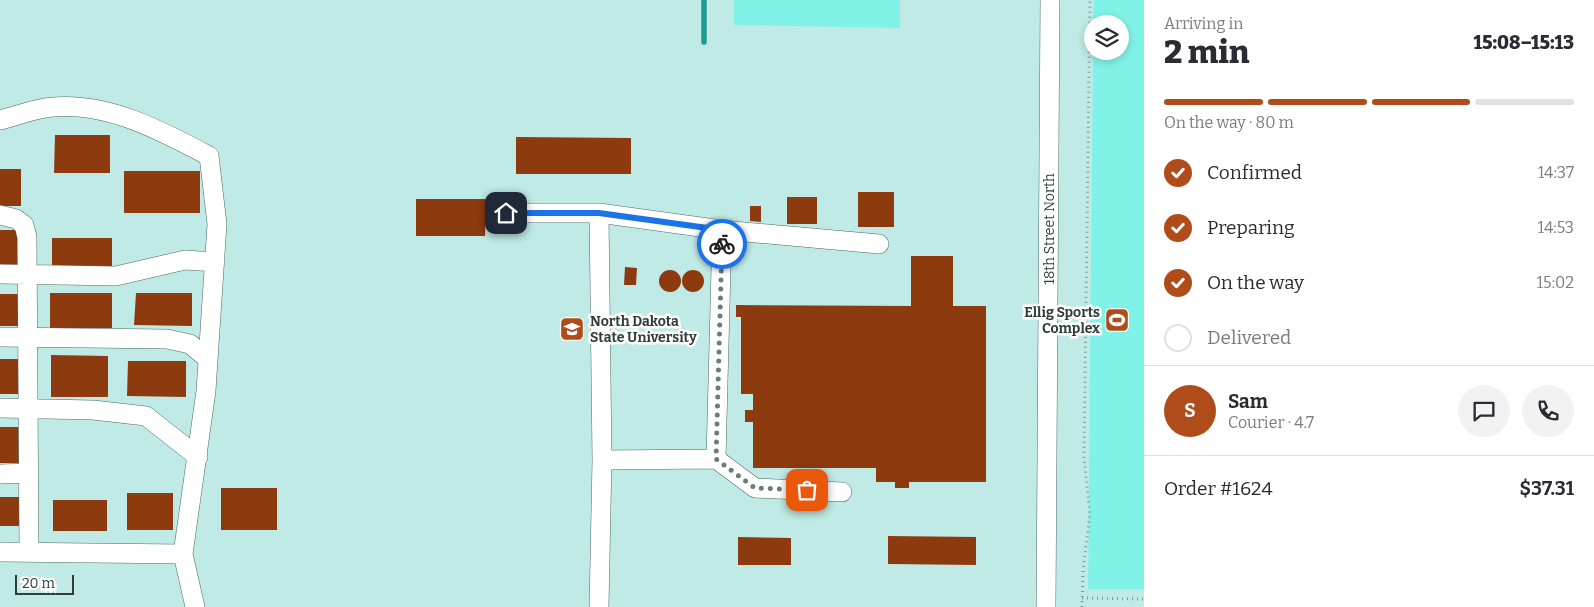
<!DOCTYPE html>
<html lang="en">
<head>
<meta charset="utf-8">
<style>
	:root { --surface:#fff; --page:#f2f2f3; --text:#2b2b33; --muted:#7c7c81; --line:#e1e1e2; --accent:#b04c1a }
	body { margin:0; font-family:Bitter,serif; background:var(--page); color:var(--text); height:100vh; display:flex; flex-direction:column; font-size:19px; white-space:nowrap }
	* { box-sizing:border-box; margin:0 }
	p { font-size:16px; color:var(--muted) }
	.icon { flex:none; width:28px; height:28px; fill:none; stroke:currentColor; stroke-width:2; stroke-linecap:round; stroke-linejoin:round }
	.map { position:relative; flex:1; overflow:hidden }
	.details { display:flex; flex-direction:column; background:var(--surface); width:450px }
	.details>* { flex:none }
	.buttons { position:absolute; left:1084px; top:15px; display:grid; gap:10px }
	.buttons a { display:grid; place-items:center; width:45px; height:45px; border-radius:50%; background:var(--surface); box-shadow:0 2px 8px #0003; font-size:25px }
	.scale { position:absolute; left:15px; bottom:12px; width:59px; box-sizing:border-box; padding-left:5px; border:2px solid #303d3b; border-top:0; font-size:14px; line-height:18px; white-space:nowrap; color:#303d3b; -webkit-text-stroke:4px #fff; paint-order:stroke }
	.pin { position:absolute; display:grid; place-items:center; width:42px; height:42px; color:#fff; margin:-21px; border-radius:10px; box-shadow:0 2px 8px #0006 }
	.courier { position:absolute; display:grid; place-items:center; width:50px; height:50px; margin:-25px; border:4px solid #1a73e8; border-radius:50%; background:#fff; color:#222; box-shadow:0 1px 6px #0007 }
	.summary em { font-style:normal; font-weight:800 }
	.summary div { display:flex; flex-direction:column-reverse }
	.summary { display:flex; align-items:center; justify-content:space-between; height:85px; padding:0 20px }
	h1 { font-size:32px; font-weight:800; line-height:38px }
	.bar { display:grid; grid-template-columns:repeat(4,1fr); gap:8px 5px; align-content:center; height:60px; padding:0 20px }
	.bar i { height:6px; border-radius:4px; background:var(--line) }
	.bar .active { background:var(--accent) }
	.bar p { grid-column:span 4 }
	.line { display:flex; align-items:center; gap:12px; padding:0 20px; border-top:1px solid var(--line) }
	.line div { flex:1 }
	.round { display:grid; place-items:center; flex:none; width:52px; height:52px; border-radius:26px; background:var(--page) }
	ol { padding:0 20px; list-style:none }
	li { display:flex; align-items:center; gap:15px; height:55px }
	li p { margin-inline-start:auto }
	li .icon { padding:5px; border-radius:50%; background:var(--accent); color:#fff; stroke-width:4 }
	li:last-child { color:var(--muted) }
	li i { width:28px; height:28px; border:2px solid var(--line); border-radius:50% }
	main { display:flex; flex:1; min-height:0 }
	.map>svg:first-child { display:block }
</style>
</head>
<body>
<main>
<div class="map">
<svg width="1144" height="607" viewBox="0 0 1144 607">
	<rect width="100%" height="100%" fill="#d4f4f0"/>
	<path fill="#c0eae5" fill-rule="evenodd" d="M 0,0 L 1144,0 L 1144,607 L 0,607 ZM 1092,24 L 1120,24 L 1120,51 L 1092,51 Z"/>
	<path fill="#81f2e8" d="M 734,0 L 900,0 L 900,28 L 734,25 Z
		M 1094,0 L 1144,0 L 1144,589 L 1088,589 L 1093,51 L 1120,51 L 1120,24 L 1093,24 Z"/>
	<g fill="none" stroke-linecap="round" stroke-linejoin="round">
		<path stroke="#219a92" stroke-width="5.5" d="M 704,0 L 704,42"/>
	</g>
	<path fill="#8d3a0f" d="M 55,135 L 110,135 L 110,173 L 54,173 Z
		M 516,137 L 631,138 L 631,174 L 516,174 Z
		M 0,169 L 21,169 L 21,206 L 0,206 Z
		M 124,171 L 200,171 L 200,213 L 124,213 Z
		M 858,192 L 894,192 L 894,227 L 858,227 Z
		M 787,197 L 817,197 L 817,224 L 787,224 Z
		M 416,199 L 486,199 L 485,236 L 416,236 Z
		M 750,206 L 761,206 L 761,222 L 750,221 Z
		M 0,230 L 22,230 L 22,268 L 0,268 Z
		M 52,238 L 112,238 L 112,268 L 52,268 Z
		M 911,256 L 953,256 L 953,306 L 986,306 L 986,482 L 909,482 L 909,488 L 895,488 L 895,482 L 876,482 L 876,468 L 753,468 L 753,422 L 745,422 L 745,410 L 753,410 L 753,394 L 741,394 L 741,317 L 736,317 L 736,305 L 911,306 Z
		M 625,267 L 637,268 L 636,285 L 624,285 Z
		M682 281a11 11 0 1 1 22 0a11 11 0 1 1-22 0Z
		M659 281a11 11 0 1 1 22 0a11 11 0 1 1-22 0Z
		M 50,293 L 112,293 L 112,328 L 50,328 Z
		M 136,293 L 192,293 L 192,326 L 134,325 Z
		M 0,294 L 24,294 L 24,326 L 0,326 Z
		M 51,355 L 108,356 L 108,397 L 51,397 Z
		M 0,359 L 24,359 L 24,394 L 0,394 Z
		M 128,361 L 186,361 L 186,397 L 127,396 Z
		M 0,427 L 22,427 L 22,463 L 0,463 Z
		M 221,488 L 277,488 L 277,530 L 221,530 Z
		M 127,493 L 173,493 L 173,530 L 127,530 Z
		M 0,497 L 20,497 L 20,526 L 0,526 Z
		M 53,500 L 107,500 L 107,531 L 53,531 Z
		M 888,536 L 976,537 L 976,565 L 888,564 Z
		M 738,537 L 791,538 L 791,565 L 738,565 Z"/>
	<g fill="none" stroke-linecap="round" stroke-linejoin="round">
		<defs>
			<path id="minor" d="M 0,120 C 17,116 35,108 53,107 C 108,102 162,131 209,156 L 217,224 L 206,391 L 183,554 L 195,607
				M 506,213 L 599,213 L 722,230 L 879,244
				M 0,215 L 16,219 L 24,225 L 27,237 L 29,552
				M 0,274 L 116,276 L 185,260 L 215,262
				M 0,337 L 167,339 L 190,344 L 208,359
				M 0,408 L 93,410 L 146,416 L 198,457
				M 716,459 L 722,230
				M 602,460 L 716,459 L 755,488 L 842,492
				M 0,474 L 28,473
				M 0,552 L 183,554
				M 599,607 L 602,460 L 599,213
				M 1046,607 L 1050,0"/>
		</defs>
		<use href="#minor" stroke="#4d6966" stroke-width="20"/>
		<path stroke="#829996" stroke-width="3" stroke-dasharray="1 4" stroke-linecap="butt" d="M 1082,598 L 1144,599
			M 1082,607 L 1083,570 L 1090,515 L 1084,457 L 1090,0"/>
		<use href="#minor" stroke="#fff" stroke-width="19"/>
	</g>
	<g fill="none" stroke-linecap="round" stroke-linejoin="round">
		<path stroke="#697d7a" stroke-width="5" stroke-dasharray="0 9" d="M 722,244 L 716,459 L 755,488 L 807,490"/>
		<path stroke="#1a73e8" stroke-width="6" d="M 506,213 L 599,213 L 722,230 L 722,244"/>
	</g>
	<defs>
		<symbol id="stadium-square" viewBox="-11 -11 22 22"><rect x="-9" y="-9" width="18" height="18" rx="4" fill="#b04c1a" stroke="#fff"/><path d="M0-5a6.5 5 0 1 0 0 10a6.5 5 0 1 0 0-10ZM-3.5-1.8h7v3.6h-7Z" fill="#fff"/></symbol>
		<symbol id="university-square" viewBox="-11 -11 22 22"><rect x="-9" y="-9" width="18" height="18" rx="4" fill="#b04c1a" stroke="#fff"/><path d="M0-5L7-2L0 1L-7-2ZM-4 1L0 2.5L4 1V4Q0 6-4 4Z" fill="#fff"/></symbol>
	</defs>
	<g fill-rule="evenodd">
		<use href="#stadium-square" x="1103" y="306" width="28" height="28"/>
		<use href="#university-square" x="558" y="315" width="28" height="28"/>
	</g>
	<g text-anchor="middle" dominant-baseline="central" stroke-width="5" stroke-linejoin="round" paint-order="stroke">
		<g font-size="14" fill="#303d3b" stroke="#fff">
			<text transform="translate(1049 229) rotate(-90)">18th Street North</text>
		</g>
		<g font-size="14" font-weight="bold" fill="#303d3b" stroke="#fff" text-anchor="end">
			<text x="1100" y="312">Ellig Sports<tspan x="1100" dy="16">Complex</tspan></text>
			<text x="590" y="321" text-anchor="start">North Dakota<tspan x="590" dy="16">State University</tspan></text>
		</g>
	</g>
</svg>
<div class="buttons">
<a><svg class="icon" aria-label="layers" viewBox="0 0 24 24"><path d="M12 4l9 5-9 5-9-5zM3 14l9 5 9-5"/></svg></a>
</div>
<div class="scale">20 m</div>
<div class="pin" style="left:807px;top:490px;background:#ea580c"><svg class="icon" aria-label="bag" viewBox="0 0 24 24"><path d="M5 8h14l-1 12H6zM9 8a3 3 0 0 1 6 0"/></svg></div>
<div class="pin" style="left:506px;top:213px;background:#1f2937"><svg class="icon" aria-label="home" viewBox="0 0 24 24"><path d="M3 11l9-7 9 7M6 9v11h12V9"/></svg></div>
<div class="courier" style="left:722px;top:244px"><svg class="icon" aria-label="bike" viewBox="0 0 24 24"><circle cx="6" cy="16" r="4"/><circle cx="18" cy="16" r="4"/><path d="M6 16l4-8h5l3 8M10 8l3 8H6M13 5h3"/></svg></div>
</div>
<section class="details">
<div class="summary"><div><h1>2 min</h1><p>Arriving in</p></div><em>15:08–15:13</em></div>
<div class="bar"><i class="active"></i><i class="active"></i><i class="active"></i><i></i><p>On the way · 80 m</p></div>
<ol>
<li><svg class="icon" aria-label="check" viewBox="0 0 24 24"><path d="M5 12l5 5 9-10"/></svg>Confirmed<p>14:37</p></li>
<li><svg class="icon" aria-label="check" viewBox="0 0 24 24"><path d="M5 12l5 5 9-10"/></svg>Preparing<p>14:53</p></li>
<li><svg class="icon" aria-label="check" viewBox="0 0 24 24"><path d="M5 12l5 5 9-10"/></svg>On the way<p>15:02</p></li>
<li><i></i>Delivered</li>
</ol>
<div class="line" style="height:90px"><b class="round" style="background:var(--accent);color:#fff">S</b><div><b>Sam</b><p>Courier · 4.7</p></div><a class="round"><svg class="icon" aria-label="chat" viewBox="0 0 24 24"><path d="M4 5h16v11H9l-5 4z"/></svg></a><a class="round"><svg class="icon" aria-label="phone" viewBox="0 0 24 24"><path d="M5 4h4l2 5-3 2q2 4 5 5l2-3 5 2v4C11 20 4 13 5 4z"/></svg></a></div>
<div class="line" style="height:65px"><div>Order #1624</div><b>$37.31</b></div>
</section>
</main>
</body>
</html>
